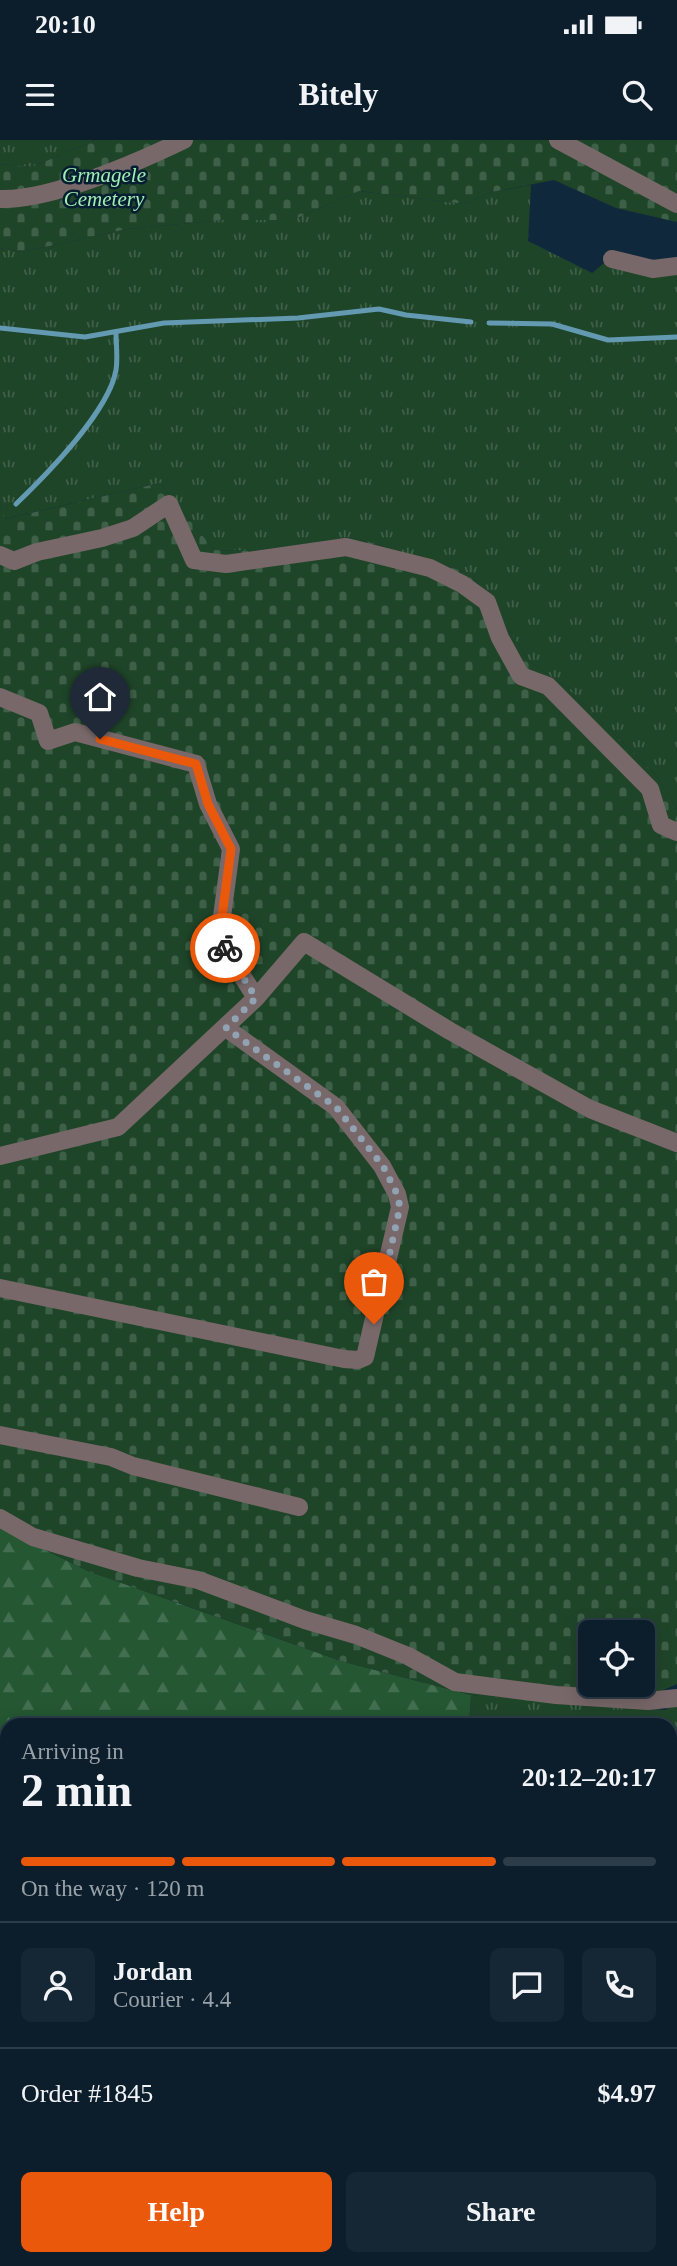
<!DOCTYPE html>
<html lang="en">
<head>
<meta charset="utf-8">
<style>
	:root { --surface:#0c1e2c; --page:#152734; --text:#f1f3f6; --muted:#9aa2a9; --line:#2c3c48; --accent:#ea580c }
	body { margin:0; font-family:"Times New Roman",serif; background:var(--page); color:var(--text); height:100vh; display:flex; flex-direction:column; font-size:26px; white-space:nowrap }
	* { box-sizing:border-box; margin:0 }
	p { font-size:23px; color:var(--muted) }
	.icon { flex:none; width:38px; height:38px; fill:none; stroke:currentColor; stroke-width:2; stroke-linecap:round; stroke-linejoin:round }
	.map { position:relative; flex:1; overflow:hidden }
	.side { position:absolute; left:0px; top:1578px; width:677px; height:548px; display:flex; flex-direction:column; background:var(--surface); border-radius:21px 21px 0 0; box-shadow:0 4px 18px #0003,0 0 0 2px var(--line) }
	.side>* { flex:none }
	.buttons { position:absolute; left:578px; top:1480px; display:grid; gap:14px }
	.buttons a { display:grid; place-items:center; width:77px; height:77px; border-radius:10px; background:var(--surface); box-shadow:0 4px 18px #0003,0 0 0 2px var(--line); font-size:35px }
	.pin { position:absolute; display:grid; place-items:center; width:60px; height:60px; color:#fff; margin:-72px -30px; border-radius:50% 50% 50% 0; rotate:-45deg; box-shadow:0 0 7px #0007 }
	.pin .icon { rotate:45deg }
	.courier { position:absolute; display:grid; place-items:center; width:70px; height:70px; margin:-35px; border:5px solid #ea580c; border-radius:50%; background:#fff; color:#222; box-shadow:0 2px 9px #0007 }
	.headline em { font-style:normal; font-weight:800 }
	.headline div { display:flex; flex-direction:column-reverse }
	.headline { display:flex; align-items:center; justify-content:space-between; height:119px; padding:0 21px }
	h1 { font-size:46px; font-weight:800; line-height:52px }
	.bar { display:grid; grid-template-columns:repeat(4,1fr); gap:10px 7px; align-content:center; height:84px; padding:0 21px }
	.bar i { height:9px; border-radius:5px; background:var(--line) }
	.bar .active { background:var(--accent) }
	.bar p { grid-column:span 4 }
	.line { display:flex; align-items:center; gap:18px; padding:0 21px; border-top:2px solid var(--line) }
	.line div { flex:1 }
	.round { display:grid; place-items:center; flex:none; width:74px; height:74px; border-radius:10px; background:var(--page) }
	.primary-button { display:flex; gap:14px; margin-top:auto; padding:14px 21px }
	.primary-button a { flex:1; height:80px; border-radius:10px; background:var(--accent); color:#fff; font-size:28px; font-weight:800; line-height:80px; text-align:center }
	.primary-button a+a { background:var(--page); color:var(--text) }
	.status { display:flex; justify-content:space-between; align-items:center; height:49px; padding:0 35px; background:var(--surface); direction:ltr }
	.status svg { height:19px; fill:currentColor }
	header { display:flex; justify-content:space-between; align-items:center; height:91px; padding:0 21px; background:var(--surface); font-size:32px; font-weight:800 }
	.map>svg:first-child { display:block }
</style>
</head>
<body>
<div class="status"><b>20:10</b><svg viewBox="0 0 49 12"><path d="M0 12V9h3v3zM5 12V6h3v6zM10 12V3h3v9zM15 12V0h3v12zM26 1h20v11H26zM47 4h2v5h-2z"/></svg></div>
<header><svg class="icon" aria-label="menu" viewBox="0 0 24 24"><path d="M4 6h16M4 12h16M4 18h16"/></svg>Bitely<svg class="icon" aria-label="search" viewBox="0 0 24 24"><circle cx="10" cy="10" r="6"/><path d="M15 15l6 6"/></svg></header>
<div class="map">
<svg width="677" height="2126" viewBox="0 0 677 2126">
	<defs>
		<pattern id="grass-tufts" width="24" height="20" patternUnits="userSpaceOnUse" patternTransform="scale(1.75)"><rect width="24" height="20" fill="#1f4529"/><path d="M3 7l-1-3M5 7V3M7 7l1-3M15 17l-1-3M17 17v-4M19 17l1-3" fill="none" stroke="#3f6048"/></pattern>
		<pattern id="forest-firs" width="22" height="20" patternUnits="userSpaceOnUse" patternTransform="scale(1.75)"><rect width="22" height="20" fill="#245732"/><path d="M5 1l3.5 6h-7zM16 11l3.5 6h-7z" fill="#436f50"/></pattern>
		<pattern id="cemetery-stones" width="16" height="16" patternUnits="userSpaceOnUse" patternTransform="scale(1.75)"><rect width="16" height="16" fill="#1f4529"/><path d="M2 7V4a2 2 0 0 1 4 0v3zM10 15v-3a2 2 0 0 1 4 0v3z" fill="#3f6048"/></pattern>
	</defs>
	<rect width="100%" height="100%" fill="#10283b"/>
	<path fill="url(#grass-tufts)" d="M 0,0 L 95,0 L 32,27 L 0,24 Z
		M 531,45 L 528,101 L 592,133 L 614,115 L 660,124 L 677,119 L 677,669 L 656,635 L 566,547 L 530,522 L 472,434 L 353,397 L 254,411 L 214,410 L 160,343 L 4,379 L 0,364 L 0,108 L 22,112 L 127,89 L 223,80 L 293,80 L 359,51 L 465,64 L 492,52 Z
		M 471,1555 L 665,1570 L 677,1563 L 677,1661 L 670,1661 L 670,1586 L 469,1586 Z
		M 0,1919 L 7,1932 L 7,2119 L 70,2119 L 67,2126 L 0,2126 Z"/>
	<path fill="url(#forest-firs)" d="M 0,1388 L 88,1431 L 341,1521 L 471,1555 L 469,1585 L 7,1586 L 7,1636 L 0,1630 Z
		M 676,1660 L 677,1789 L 670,1790 L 670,1661 Z"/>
	<path fill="url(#cemetery-stones)" fill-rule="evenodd" d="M 95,0 L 677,0 L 677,82 L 616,68 L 554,40 L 492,52 L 465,64 L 359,51 L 293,80 L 223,80 L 127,89 L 22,112 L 0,108 L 0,24 L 32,27 Z
		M 160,343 L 214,410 L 254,411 L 353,397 L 472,434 L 530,522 L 566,547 L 656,635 L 677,669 L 677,1544 L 657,1553 L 563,1564 L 471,1555 L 341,1521 L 88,1431 L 0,1388 L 0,364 L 5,379 ZM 590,1493 L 642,1493 L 642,1545 L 590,1545 Z"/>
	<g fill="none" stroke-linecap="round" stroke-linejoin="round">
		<path stroke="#6499b2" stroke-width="5" d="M 489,183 L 552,184 L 608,200 L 677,197
			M 0,188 L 85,197 L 164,183 L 298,178 L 379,169 L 406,175 L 471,182
			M 16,364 C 46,335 109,271 116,230 C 118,218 116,204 116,192"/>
		<path stroke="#796869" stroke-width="18" d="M 558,0 L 677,64
			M 0,59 C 50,61 138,22 184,0
			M 612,119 L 653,129 L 677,126
			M 0,415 L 14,421 L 37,412 L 102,398 L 133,388 L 169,364 L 194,420 L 226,424 L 346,407 L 430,428 L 462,444 L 487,462 L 500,498 L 521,536 L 548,546 L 650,649 L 661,685 L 677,692
			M 0,557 L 39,573 L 48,601 L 75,592 L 196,624 L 208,664 L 231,709 L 219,799 L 256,858
			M 0,1016 L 118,987 L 256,858 L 304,802 L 450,891 L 590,969 L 677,1003
			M 0,1148 L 344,1219 L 358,1220 L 365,1217 L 400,1067 L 397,1054 L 382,1026 L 336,967 L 226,888
			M 0,1295 L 111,1317 L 133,1326 L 299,1367
			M 0,1378 L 33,1397 L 138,1428 L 198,1440 L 305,1480 L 356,1495 L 408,1516 L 455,1542 L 556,1555 L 648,1561 L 677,1558
			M 0,1643 L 7,1650
			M 0,1758 L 7,1747
			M 670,1871 L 677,1871
			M 670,2076 L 677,2078
			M 210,2119 L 213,2126
			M 642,2119 L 644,2126
			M 284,2126 L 294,2119"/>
	</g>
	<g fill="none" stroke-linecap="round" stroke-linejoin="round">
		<path stroke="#91a2b2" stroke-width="7" stroke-dasharray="0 12.6" d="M 225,808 L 256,858 L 226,888 L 336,967 L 383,1026 L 397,1054 L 400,1067 L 374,1184"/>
		<path stroke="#ea580c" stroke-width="9" d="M 100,599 L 196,624 L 208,664 L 231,709 L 219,799 L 225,808"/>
	</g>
	<g text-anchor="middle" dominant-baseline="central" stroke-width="5" stroke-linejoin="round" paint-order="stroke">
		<g font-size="21" font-style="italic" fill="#a1eeb2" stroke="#061e31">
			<text x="104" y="35">Grmagele<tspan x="104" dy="24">Cemetery</tspan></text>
		</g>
	</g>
</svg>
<div class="buttons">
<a><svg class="icon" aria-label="locate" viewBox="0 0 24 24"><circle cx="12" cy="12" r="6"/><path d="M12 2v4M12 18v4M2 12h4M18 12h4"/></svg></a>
</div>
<div class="pin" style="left:374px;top:1184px;background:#ea580c"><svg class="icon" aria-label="bag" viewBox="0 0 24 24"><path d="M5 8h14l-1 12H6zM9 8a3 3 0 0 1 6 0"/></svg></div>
<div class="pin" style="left:100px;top:599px;background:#1f2937"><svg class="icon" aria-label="home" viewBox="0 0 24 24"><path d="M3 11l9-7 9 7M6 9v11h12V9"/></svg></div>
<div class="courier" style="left:225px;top:808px"><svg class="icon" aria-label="bike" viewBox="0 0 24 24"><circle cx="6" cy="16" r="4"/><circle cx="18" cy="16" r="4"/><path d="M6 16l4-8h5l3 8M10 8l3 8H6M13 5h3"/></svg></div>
<section class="side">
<div class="headline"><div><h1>2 min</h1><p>Arriving in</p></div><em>20:12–20:17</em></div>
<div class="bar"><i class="active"></i><i class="active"></i><i class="active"></i><i></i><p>On the way · 120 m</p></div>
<div class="line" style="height:126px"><a class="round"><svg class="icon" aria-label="person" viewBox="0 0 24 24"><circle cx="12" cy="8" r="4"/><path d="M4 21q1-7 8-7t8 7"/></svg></a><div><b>Jordan</b><p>Courier · 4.4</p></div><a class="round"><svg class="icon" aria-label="chat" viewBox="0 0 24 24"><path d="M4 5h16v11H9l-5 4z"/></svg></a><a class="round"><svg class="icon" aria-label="phone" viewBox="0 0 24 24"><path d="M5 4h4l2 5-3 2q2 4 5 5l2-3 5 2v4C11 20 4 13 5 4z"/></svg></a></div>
<div class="line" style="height:91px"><div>Order #1845</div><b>$4.97</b></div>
<div class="primary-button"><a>Help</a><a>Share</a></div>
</section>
</div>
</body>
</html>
